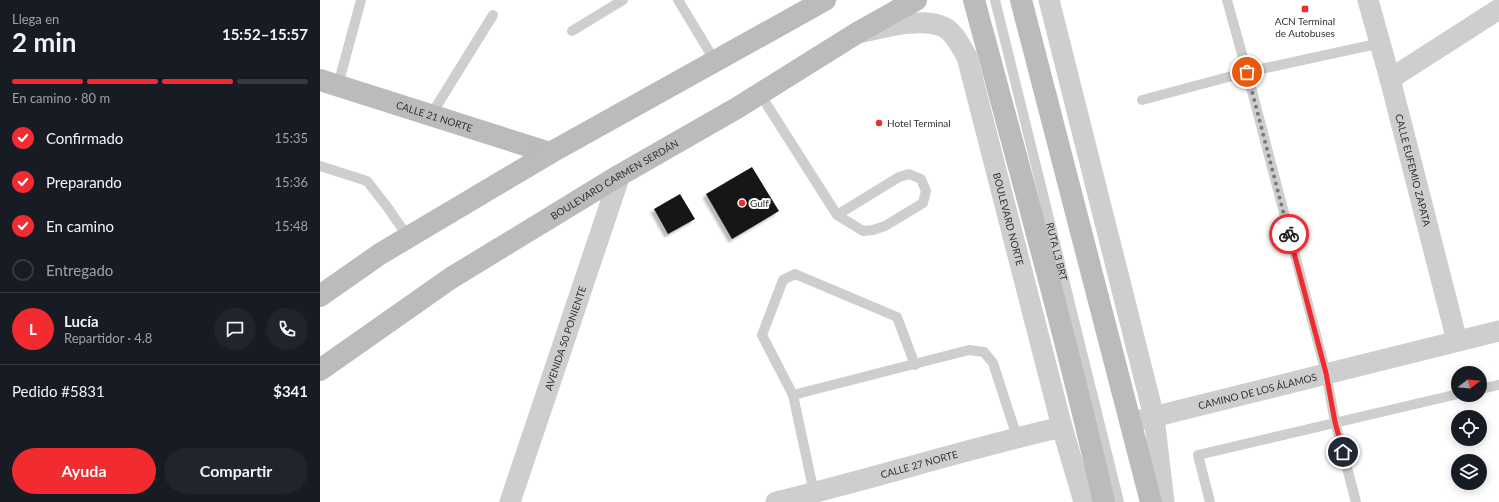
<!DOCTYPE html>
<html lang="es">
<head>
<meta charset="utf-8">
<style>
	:root { --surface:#171b24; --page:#20242c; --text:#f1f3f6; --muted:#9ea1a6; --line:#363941; --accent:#f12b2f }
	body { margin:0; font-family:Lato,sans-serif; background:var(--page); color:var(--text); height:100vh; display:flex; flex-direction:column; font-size:15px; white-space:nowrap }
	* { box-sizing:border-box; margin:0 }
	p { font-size:13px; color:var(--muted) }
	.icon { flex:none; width:22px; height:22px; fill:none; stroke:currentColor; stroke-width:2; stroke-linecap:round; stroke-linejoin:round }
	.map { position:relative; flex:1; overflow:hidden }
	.details { display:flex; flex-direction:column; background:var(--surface); width:320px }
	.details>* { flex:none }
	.needle { width:26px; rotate:74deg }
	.controls { position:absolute; left:1131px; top:366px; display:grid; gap:8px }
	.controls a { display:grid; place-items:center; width:36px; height:36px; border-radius:50%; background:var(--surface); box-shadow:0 2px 10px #0003; font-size:20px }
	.pin { position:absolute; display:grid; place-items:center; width:34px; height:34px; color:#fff; margin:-17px; border:2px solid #fff; border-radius:50%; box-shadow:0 1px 4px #0007 }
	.courier { position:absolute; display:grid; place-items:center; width:40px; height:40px; margin:-20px; border:3px solid #f12b2f; border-radius:50%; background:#fff; color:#222; box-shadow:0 1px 5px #0007 }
	.headline em { font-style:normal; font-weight:700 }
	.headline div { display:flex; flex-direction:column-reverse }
	.headline { display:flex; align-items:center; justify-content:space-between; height:68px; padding:0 12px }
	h1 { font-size:26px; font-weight:700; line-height:30px }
	.bar { display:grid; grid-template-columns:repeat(4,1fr); gap:6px 4px; align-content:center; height:48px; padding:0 12px }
	.bar i { height:5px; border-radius:3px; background:var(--line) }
	.bar .current { background:var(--accent) }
	.bar p { grid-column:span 4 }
	.line { display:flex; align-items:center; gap:10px; padding:0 12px; border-top:1px solid var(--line) }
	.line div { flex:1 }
	.round { display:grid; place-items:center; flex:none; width:42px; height:42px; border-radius:21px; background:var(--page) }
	ol { padding:0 12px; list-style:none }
	li { display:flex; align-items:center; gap:12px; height:44px }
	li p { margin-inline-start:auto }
	li .icon { padding:4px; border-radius:50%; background:var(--accent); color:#fff; stroke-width:4 }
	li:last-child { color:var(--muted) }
	li i { width:22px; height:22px; border:2px solid var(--line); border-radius:50% }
	.action { display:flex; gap:8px; margin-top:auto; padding:8px 12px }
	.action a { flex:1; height:46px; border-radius:24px; background:var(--accent); color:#fff; font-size:16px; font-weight:700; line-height:46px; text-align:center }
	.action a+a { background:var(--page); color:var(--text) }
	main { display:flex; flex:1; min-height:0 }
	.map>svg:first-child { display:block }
</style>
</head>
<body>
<main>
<section class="details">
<div class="headline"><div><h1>2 min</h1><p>Llega en</p></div><em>15:52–15:57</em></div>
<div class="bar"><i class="current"></i><i class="current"></i><i class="current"></i><i></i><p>En camino · 80 m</p></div>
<ol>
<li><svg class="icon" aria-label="check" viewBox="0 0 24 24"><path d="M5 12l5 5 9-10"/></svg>Confirmado<p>15:35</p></li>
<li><svg class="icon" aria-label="check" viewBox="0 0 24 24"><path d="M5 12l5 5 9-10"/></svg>Preparando<p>15:36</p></li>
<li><svg class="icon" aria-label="check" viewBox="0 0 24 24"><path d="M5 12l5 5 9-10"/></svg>En camino<p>15:48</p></li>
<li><i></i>Entregado</li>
</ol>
<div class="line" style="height:72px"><b class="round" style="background:var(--accent);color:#fff">L</b><div><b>Lucía</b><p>Repartidor · 4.8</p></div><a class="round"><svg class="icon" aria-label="chat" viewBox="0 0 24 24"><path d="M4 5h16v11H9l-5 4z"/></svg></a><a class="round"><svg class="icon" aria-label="phone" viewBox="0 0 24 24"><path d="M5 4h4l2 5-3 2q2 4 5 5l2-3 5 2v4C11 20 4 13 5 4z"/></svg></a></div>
<div class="line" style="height:52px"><div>Pedido #5831</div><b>$341</b></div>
<div class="action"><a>Ayuda</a><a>Compartir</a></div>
</section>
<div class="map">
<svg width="1179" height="502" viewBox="0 0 1179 502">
	<defs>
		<filter id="shadow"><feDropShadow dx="-3.5" dy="3.5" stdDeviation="1" flood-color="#0004"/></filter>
	</defs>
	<rect width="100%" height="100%" fill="#fff"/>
	<path fill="#181818" filter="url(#shadow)" d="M 432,167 L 459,211 L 412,239 L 386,194 Z
		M 360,194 L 375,219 L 348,234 L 334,209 Z"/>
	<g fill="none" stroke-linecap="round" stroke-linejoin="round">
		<g stroke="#cecece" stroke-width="10">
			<path d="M 358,0 L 395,61"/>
			<path id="s1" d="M 675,0 L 799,502"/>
			<path d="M 907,0 L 927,72 L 1006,373 L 1015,422 L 1036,502"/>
			<path d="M 252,31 L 303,0"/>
			<path d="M 18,85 L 41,0"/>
			<path d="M 440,94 L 517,215 L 543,231 L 553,230 L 565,226 L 603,203 L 606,191 L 601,179 L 589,174 L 579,177 L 517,215"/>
			<path d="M 822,100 L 927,72 L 1061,43"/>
			<path d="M 111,115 L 173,15"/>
			<path d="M 0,166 L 47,181 L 68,208 L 88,237"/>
			<path d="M 1160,389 L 1179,385"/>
			<path d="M 473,395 L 442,335 L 463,280 L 475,274 L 577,317 L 595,365"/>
			<path d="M 494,493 L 473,395 L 649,350 L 664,352 L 673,363 L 697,437"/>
			<path d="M 890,502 L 878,455 L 1138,394"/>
		</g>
		<g stroke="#cecece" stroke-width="21">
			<path d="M 729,0 L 834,417 L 844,502"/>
			<path id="s2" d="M 1048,0 L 1070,79 L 1137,341"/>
			<path id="s3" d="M 543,32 C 566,27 602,17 624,27 C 635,33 641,47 647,57 L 742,427 L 764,502"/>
			<path d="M 1070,79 L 1179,9"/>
			<path id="s4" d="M 821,420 L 1179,331"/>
			<path id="s5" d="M 190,502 L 300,175"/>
			<path id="s6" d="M 456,502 C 552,479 646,449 742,427"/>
		</g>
		<g stroke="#bbb" stroke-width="22">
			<path d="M 654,0 C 699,167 745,333 784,502"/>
			<path d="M 701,0 L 831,502"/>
			<path id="s7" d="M 0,80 L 230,153"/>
			<path d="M 0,296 L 60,254 L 230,153 L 505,0"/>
			<path id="s8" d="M 0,370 L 131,278 L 300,175 L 417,108 L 537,33 L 596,0"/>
		</g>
	</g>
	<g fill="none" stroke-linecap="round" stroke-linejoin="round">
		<path stroke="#797979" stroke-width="4" stroke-dasharray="0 7.2" d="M 927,72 L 969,234"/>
		<path stroke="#f12b2f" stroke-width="5" d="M 969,234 L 1006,373 L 1015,422 L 1023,452"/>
	</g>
	<g fill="#f12b2f" stroke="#fff" stroke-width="1.5">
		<rect x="981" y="5" width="8" height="8" rx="2"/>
		<circle cx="559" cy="123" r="4"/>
		<circle cx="422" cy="203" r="4"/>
	</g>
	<g text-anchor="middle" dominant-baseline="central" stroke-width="4" stroke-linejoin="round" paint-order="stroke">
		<g font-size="10" fill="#313131" stroke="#fff" text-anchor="start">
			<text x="985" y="21" text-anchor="middle">ACN Terminal<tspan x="985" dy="12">de Autobuses</tspan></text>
			<text x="567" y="123">Hotel Terminal</text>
			<text x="430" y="203">Gulf</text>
		</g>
		<g font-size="10" fill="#313131" stroke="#fff">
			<text stroke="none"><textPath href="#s7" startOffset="120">CALLE 21 NORTE</textPath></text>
			<text stroke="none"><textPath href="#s2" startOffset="176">CALLE EUFEMIO ZAPATA</textPath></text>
			<text stroke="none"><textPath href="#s8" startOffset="351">BOULEVARD CARMEN SERDÁN</textPath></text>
			<text stroke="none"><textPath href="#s3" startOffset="288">BOULEVARD NORTE</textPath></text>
			<text stroke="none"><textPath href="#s1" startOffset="259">RUTA L3 BRT</textPath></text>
			<text stroke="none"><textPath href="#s5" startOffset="173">AVENIDA 50 PONIENTE</textPath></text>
			<text stroke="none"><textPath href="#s4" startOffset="120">CAMINO DE LOS ÁLAMOS</textPath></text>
			<text stroke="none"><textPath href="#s6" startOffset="148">CALLE 27 NORTE</textPath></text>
		</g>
	</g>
</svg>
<div class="controls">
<a><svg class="needle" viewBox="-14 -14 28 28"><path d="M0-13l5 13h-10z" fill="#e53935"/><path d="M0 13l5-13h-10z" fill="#9ea1a6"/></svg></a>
<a><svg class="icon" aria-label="locate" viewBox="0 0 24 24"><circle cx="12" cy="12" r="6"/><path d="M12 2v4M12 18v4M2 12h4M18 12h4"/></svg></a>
<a><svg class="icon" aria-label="layers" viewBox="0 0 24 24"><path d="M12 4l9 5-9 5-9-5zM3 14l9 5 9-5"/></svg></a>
</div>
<div class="pin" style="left:927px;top:72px;background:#ea580c"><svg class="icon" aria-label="bag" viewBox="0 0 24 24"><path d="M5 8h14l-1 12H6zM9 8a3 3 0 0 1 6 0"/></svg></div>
<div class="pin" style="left:1023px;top:452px;background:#1f2937"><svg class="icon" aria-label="home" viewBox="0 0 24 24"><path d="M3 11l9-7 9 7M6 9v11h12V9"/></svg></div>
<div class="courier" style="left:969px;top:234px"><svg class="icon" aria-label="bike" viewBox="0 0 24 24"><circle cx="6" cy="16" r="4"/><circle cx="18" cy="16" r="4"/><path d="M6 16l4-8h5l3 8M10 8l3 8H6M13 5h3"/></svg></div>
</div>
</main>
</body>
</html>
